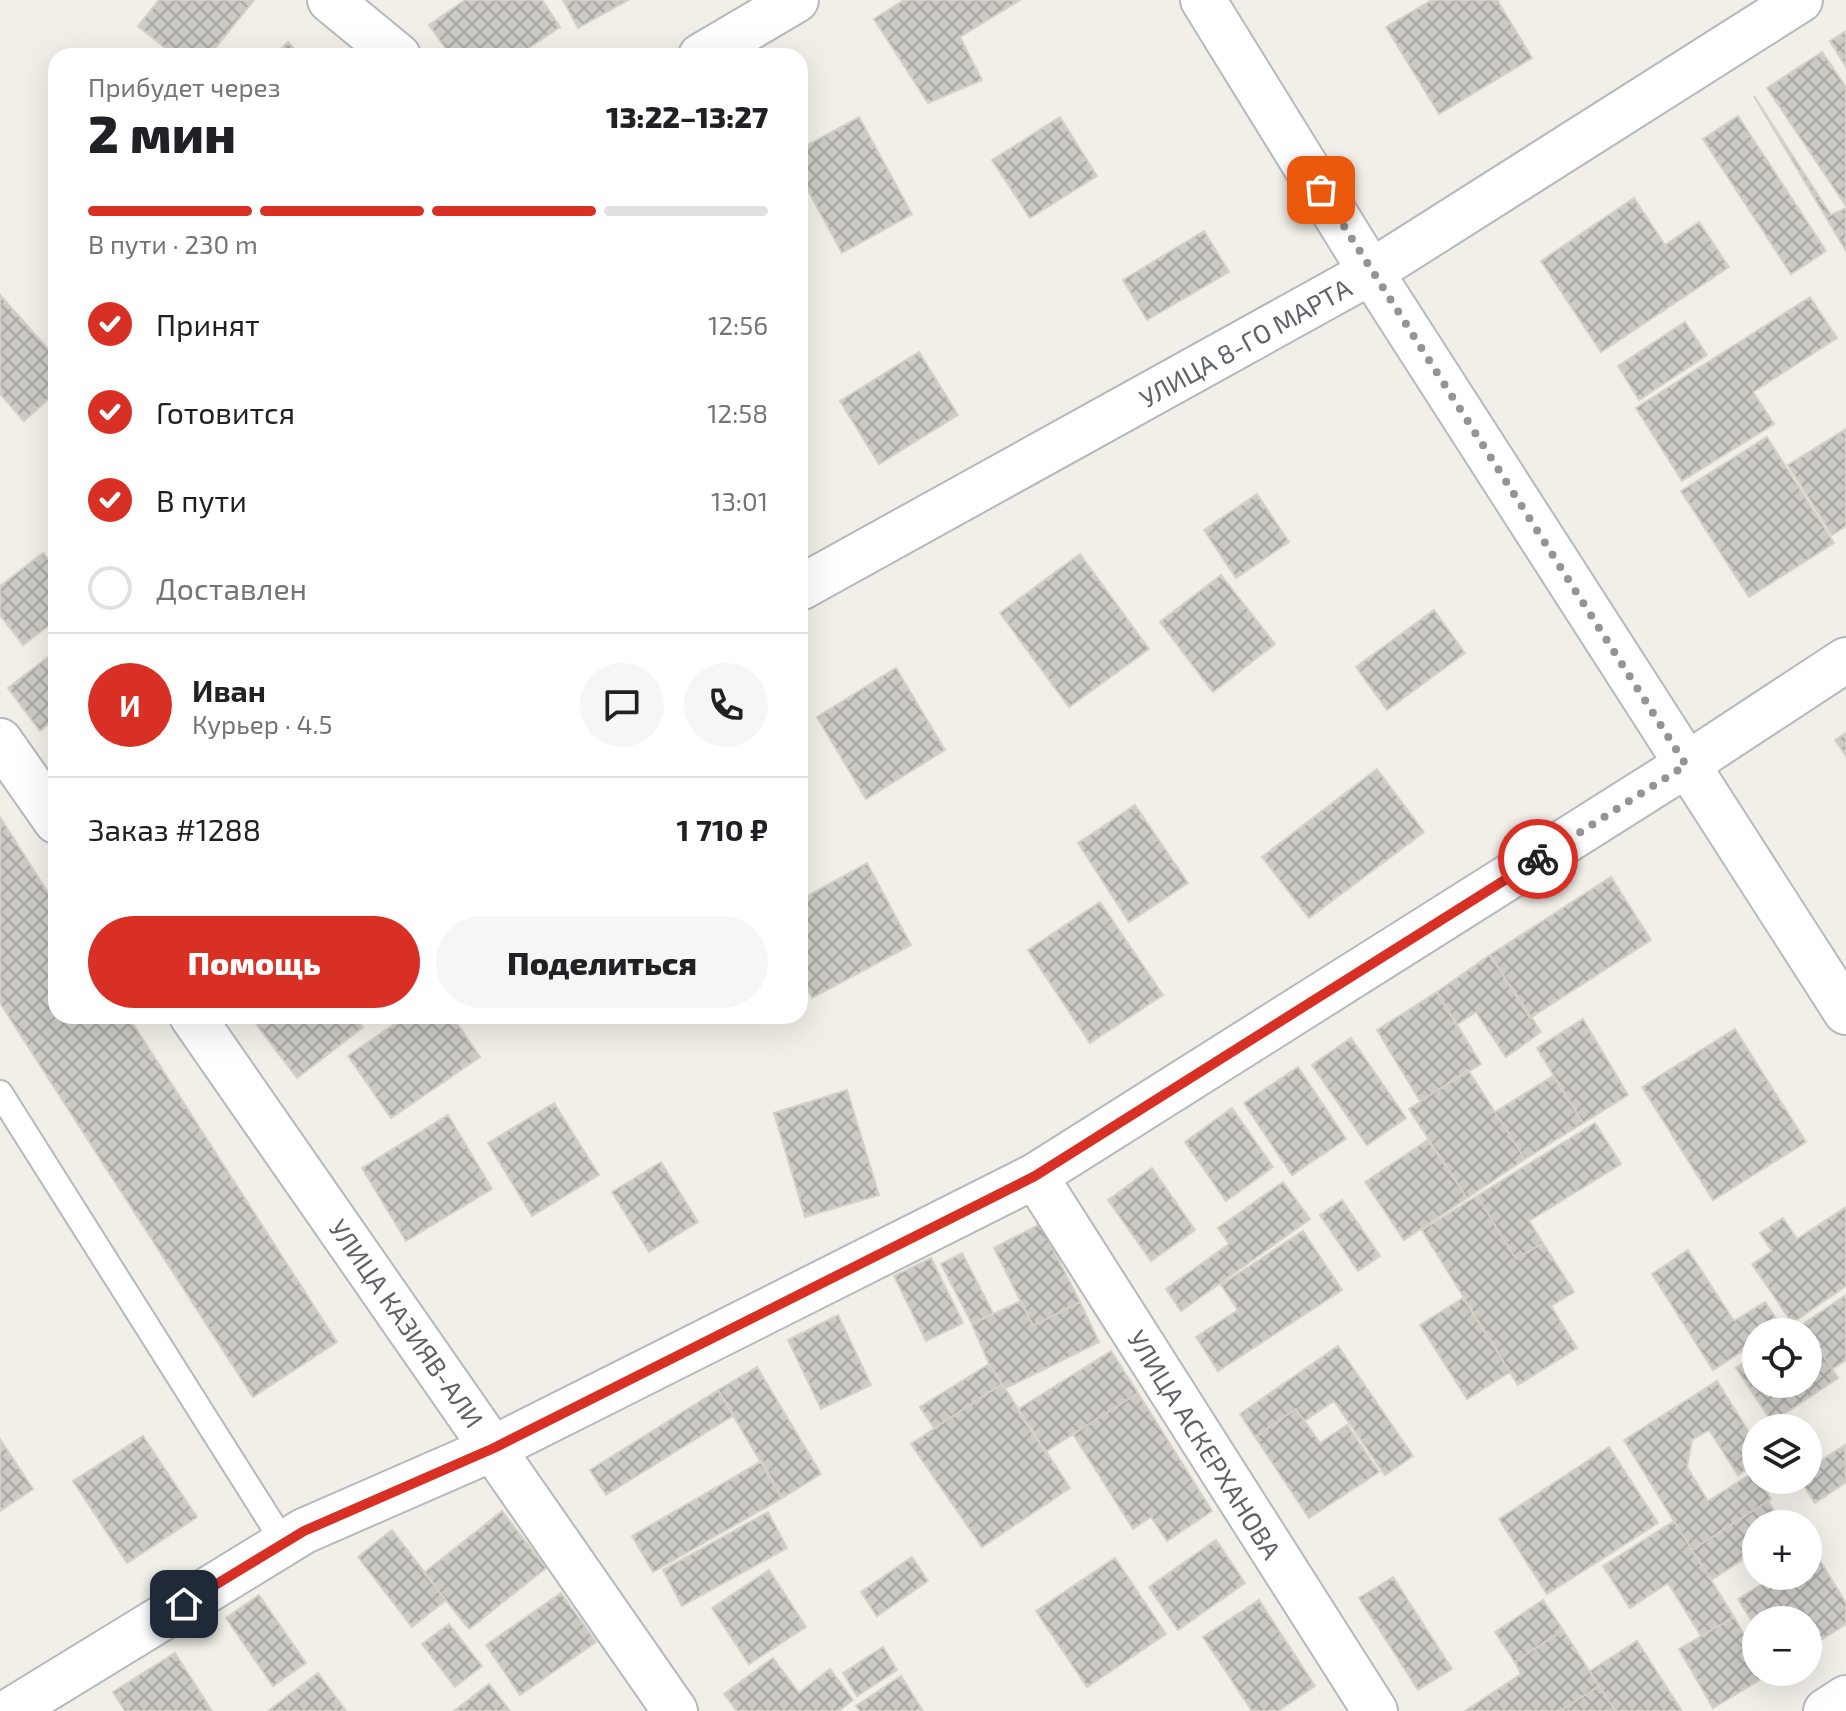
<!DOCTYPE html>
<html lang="ru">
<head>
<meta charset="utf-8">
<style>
	:root { --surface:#fff; --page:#f6f6f6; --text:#202124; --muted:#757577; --line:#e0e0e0; --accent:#d93025 }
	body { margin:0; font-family:"Exo 2",sans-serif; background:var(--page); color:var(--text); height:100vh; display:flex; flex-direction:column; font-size:30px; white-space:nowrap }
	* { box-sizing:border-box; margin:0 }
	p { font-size:26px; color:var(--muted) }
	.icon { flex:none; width:44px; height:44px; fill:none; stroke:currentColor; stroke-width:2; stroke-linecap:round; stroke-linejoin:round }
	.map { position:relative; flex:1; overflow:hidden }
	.side { position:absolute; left:48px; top:48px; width:760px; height:976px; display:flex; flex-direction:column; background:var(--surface); border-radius:24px; box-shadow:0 8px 32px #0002 }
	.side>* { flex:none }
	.fabs { position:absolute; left:1742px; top:1318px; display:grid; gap:16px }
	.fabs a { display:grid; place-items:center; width:80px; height:80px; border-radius:50%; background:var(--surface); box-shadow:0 8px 32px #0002; font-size:40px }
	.pin { position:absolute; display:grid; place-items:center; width:68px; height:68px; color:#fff; margin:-34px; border-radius:16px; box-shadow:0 4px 12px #0006 }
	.courier { position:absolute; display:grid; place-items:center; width:80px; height:80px; margin:-40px; border:6px solid #d93025; border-radius:50%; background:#fff; color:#222; box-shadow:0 2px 10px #0007 }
	.overview em { font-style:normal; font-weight:800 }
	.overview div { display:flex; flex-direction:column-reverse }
	.overview { display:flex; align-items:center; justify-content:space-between; height:136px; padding:0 40px }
	h1 { font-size:52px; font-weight:800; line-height:60px }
	.bar { display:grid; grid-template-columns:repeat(4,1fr); gap:12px 8px; align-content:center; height:96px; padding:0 40px }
	.bar i { height:10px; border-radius:6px; background:var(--line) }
	.bar .on { background:var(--accent) }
	.bar p { grid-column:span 4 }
	.line { display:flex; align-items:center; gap:20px; padding:0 40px; border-top:2px solid var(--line) }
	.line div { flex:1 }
	.round { display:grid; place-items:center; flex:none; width:84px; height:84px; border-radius:42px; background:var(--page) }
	ol { padding:0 40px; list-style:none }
	li { display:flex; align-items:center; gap:24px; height:88px }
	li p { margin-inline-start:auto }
	li .icon { padding:8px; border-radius:50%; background:var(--accent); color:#fff; stroke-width:4 }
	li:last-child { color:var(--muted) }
	li i { width:44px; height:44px; border:4px solid var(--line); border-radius:50% }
	.action { display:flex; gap:16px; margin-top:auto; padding:16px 40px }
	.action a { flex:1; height:92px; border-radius:48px; background:var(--accent); color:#fff; font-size:32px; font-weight:800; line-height:92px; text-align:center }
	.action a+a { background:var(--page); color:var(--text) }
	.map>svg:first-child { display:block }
</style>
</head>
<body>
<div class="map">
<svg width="1846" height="1711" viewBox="0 0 1846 1711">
	<defs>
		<pattern id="building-cross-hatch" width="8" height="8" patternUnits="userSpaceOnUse" patternTransform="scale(2)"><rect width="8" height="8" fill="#cccac5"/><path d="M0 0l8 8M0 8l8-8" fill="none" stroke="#a9a8a4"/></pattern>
	</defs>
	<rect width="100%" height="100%" fill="#f1efe8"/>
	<path fill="url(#building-cross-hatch)" stroke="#d6d1c6" stroke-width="2" d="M 159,0 L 254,0 L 209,56 L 175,56 L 138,26 Z
		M 465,0 L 542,0 L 560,27 L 517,56 L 451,56 L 429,25 Z
		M 563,0 L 628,0 L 578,28 Z
		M 904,0 L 1020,0 L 960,37 L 982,80 L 928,103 L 874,19 Z
		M 1432,0 L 1497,0 L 1532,58 L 1439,114 L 1386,27 Z
		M 1846,31 L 1846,67 L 1830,41 Z
		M 288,42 L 301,56 L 273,56 Z
		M 1822,52 L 1846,87 L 1846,206 L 1767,88 Z
		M 1754,96 L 1831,215 L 1846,208 L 1846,251 Z
		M 1738,116 L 1826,251 L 1791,274 L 1703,139 Z
		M 859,117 L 912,214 L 842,253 L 800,176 L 800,149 Z
		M 1060,117 L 1097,176 L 1030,218 L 992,160 Z
		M 1634,198 L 1665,245 L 1699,222 L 1729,267 L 1601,352 L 1541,261 Z
		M 1204,231 L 1229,272 L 1147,320 L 1123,280 Z
		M 0,295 L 56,358 L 56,392 L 24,421 L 0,394 Z
		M 1810,297 L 1837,338 L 1753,392 L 1774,424 L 1682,481 L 1636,408 Z
		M 1685,322 L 1707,355 L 1639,400 L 1618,366 Z
		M 919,352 L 958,415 L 879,464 L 840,401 Z
		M 1846,429 L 1846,526 L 1832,535 L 1788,465 Z
		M 1767,437 L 1834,543 L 1749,597 L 1681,491 Z
		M 1257,494 L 1289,542 L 1236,578 L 1204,530 Z
		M 43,553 L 56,569 L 56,620 L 23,645 L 0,615 L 0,586 Z
		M 1080,554 L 1149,649 L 1069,707 L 1000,613 Z
		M 1221,575 L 1275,644 L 1213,692 L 1160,622 Z
		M 1434,610 L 1465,653 L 1387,710 L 1356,667 Z
		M 56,651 L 56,718 L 40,731 L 8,688 Z
		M 896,668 L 945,750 L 866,799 L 817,717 Z
		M 1846,733 L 1846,756 L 1835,740 Z
		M 1377,769 L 1424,832 L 1309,918 L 1262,857 Z
		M 1135,805 L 1188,883 L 1129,922 L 1078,843 Z
		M 0,817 L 56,905 L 56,1016 L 128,1016 L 337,1342 L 253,1397 L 0,1003 Z
		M 867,863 L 911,945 L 812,998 L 800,975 L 800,900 Z
		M 1611,877 L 1651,940 L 1530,1018 L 1490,955 Z
		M 1100,902 L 1163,995 L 1090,1043 L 1028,950 Z
		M 1490,955 L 1541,1032 L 1506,1057 L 1476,1012 L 1456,1025 L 1437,992 Z
		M 1437,992 L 1481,1064 L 1420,1101 L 1377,1030 Z
		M 250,1016 L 354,1016 L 363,1027 L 297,1078 Z
		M 406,1016 L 452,1016 L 480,1057 L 391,1118 L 348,1056 Z
		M 1583,1019 L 1628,1095 L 1583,1123 L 1537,1048 Z
		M 1735,1029 L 1806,1142 L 1713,1200 L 1642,1087 Z
		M 1351,1038 L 1406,1118 L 1367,1145 L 1312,1065 Z
		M 1298,1067 L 1346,1139 L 1292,1175 L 1244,1103 Z
		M 1468,1070 L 1525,1159 L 1467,1198 L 1409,1109 Z
		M 1553,1076 L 1583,1123 L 1525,1159 L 1495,1112 Z
		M 847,1090 L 879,1195 L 805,1217 L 774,1113 Z
		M 554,1103 L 599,1175 L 532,1216 L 488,1143 Z
		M 1232,1108 L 1273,1167 L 1226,1201 L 1185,1142 Z
		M 448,1115 L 492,1189 L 406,1241 L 362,1168 Z
		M 1595,1123 L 1621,1164 L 1529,1221 L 1543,1243 L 1516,1259 L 1477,1196 Z
		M 1428,1140 L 1467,1198 L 1404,1240 L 1365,1182 Z
		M 661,1162 L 698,1222 L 649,1252 L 612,1192 Z
		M 1152,1168 L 1195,1230 L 1151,1261 L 1108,1200 Z
		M 1283,1182 L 1310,1219 L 1181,1311 L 1166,1289 L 1229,1244 L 1218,1228 Z
		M 1477,1196 L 1516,1259 L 1543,1243 L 1574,1292 L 1551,1306 L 1577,1348 L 1518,1385 L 1422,1230 Z
		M 1342,1200 L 1380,1256 L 1358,1271 L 1320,1215 Z
		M 1846,1207 L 1846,1286 L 1792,1323 L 1752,1264 L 1772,1251 L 1760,1233 L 1783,1218 L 1797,1239 Z
		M 1040,1224 L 1080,1302 L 1033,1326 L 994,1248 Z
		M 1303,1231 L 1342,1290 L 1218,1371 L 1196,1337 L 1238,1310 L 1221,1285 Z
		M 1688,1250 L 1734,1321 L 1765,1302 L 1781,1326 L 1772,1332 L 1756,1332 L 1756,1342 L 1713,1370 L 1652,1274 Z
		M 962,1253 L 993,1313 L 972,1324 L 941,1264 Z
		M 931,1258 L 963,1323 L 926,1341 L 894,1276 Z
		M 1846,1295 L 1846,1360 L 1832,1369 L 1803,1324 Z
		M 1463,1298 L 1510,1372 L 1467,1399 L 1420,1325 Z
		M 1021,1301 L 1033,1326 L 1080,1302 L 1099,1342 L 1004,1389 L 989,1364 L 972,1324 Z
		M 838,1315 L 871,1385 L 821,1409 L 788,1340 Z
		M 1803,1324 L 1838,1378 L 1772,1422 L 1736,1368 L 1756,1354 L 1756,1384 L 1808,1384 L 1808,1332 L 1790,1332 Z
		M 1338,1346 L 1413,1456 L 1385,1475 L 1334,1401 L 1304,1421 L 1296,1409 L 1255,1437 L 1240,1414 Z
		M 1111,1351 L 1138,1393 L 1045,1452 L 1017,1410 Z
		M 989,1364 L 1002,1384 L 934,1428 L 920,1407 Z
		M 757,1367 L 821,1474 L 782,1498 L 718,1390 Z
		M 1717,1381 L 1756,1443 L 1756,1463 L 1738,1475 L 1709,1430 L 1692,1440 L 1687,1467 L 1708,1501 L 1754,1472 L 1756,1480 L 1759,1480 L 1771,1499 L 1692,1550 L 1624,1440 Z
		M 1002,1384 L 1070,1488 L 982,1547 L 911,1444 Z
		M 718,1390 L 734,1415 L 606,1495 L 590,1470 Z
		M 1138,1393 L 1212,1511 L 1167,1541 L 1151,1517 L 1133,1529 L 1073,1434 Z
		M 1296,1409 L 1320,1443 L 1347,1425 L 1379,1472 L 1309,1518 L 1255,1437 Z
		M 143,1436 L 197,1517 L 127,1563 L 73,1481 Z
		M 0,1439 L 33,1489 L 0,1511 Z
		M 1845,1445 L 1846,1482 L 1815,1503 L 1800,1480 L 1808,1480 L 1808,1469 Z
		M 1609,1447 L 1658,1523 L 1547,1594 L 1499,1519 Z
		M 762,1461 L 782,1498 L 653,1572 L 632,1536 Z
		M 1768,1501 L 1782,1524 L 1756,1524 L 1756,1551 L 1711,1580 L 1692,1550 Z
		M 502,1511 L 546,1568 L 469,1629 L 424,1573 Z
		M 768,1512 L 787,1548 L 682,1606 L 663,1570 Z
		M 1674,1521 L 1734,1617 L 1701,1636 L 1668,1583 L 1630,1608 L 1603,1566 Z
		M 392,1530 L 446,1600 L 412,1627 L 358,1557 Z
		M 1216,1540 L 1245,1583 L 1178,1630 L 1149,1587 Z
		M 1814,1551 L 1846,1603 L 1846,1624 L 1808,1648 L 1808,1620 L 1756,1620 L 1756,1628 L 1738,1599 L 1775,1576 L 1808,1576 L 1808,1555 Z
		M 912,1557 L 928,1581 L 877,1616 L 861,1592 Z
		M 1115,1558 L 1166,1634 L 1087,1687 L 1036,1611 Z
		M 769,1570 L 806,1627 L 749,1664 L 712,1608 Z
		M 1393,1577 L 1452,1669 L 1418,1690 L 1359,1598 Z
		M 561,1593 L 596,1642 L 520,1695 L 486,1645 Z
		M 259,1595 L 306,1663 L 273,1686 L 226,1618 Z
		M 1259,1600 L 1315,1686 L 1278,1711 L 1252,1711 L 1203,1637 Z
		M 1543,1600 L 1563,1630 L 1515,1662 L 1495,1632 Z
		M 1734,1617 L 1756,1655 L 1756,1672 L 1766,1672 L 1768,1675 L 1713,1708 L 1679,1649 Z
		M 449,1624 L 482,1666 L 455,1687 L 422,1644 Z
		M 1563,1630 L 1599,1686 L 1560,1711 L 1465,1711 L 1521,1674 L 1515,1662 Z
		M 1637,1641 L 1682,1711 L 1615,1711 L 1599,1686 L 1590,1671 Z
		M 883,1647 L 897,1670 L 857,1696 L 843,1673 Z
		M 175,1653 L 212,1711 L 125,1711 L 113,1692 Z
		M 773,1658 L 799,1693 L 830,1669 L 853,1700 L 838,1711 L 737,1711 L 724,1694 Z
		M 318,1673 L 346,1711 L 270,1711 L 269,1710 Z
		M 901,1676 L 923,1711 L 860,1711 L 856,1706 Z
		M 489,1684 L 510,1711 L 454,1711 Z
		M 1599,1686 L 1615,1711 L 1560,1711 Z"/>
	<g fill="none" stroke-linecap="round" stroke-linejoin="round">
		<defs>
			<path id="service" d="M 0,1093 L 284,1543"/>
			<path id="minor" d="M 330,0 L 398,56
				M 701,56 L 796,0
				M 800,588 L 1371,272 L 1800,0
				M 0,741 L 56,821
				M 192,1016 L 675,1711
				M 1035,1176 L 1375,1711
				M 10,1711 L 304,1531 L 494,1448 L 1035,1176 L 1686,765 L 1846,660
				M 1826,1711 L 1846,1698"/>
			<path id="secondary" d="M 1203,0 L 1371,272 L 1846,1012"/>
		</defs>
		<use href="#service" stroke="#b5b8bc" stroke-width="28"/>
		<use href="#minor" stroke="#b5b8bc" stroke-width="48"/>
		<use href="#secondary" stroke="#b6babf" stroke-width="48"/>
		<use href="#service" stroke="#fff" stroke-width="24"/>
		<use href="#minor" stroke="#fff" stroke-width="44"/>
		<use href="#secondary" stroke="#fff" stroke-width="44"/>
	</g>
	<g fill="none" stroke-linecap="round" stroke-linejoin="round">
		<path stroke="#929495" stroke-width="8" stroke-dasharray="0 14.4" d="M 1321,190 L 1686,765 L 1538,859"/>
		<path stroke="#d93025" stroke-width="10" d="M 184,1604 L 304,1531 L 494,1448 L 1035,1176 L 1538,859"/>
	</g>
	<g text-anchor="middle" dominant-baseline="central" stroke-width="6" stroke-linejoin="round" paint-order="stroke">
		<g font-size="26" fill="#5f6368" stroke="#fff">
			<text transform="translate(1245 342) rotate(-29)">УЛИЦА 8-ГО МАРТА</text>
			<text transform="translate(407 1323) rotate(55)">УЛИЦА КАЗИЯВ-АЛИ</text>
			<text transform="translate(1205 1444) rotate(58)">УЛИЦА АСКЕРХАНОВА</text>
		</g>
	</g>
</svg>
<div class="fabs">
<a><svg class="icon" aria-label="locate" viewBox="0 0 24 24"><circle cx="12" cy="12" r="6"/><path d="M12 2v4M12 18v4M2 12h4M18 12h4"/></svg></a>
<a><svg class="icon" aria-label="layers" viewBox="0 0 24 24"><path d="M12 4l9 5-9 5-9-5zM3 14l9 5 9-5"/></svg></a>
<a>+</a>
<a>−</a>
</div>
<div class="pin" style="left:1321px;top:190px;background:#ea580c"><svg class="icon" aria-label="bag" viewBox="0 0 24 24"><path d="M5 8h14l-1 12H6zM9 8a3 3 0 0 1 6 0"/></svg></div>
<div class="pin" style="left:184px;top:1604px;background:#1f2937"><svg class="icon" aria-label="home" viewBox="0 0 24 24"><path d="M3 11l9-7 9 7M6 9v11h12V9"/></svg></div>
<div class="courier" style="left:1538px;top:859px"><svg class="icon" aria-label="bike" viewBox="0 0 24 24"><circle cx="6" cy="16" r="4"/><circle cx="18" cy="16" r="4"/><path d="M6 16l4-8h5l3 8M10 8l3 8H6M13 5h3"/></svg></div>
<section class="side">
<div class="overview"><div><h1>2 мин</h1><p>Прибудет через</p></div><em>13:22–13:27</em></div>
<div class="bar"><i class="on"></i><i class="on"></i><i class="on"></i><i></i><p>В пути · 230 m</p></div>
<ol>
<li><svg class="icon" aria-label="check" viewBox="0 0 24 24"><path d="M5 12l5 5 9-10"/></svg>Принят<p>12:56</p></li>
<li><svg class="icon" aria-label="check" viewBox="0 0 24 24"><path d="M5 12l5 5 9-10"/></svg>Готовится<p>12:58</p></li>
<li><svg class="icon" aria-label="check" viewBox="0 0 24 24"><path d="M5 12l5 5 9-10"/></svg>В пути<p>13:01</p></li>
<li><i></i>Доставлен</li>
</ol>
<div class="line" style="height:144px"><b class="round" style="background:var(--accent);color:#fff">И</b><div><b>Иван</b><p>Курьер · 4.5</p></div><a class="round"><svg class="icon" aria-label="chat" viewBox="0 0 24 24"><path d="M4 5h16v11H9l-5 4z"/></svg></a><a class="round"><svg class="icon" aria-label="phone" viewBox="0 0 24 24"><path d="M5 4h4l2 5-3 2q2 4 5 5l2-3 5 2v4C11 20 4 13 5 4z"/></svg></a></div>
<div class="line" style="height:104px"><div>Заказ #1288</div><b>1 710 ₽</b></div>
<div class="action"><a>Помощь</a><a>Поделиться</a></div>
</section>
</div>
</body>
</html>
